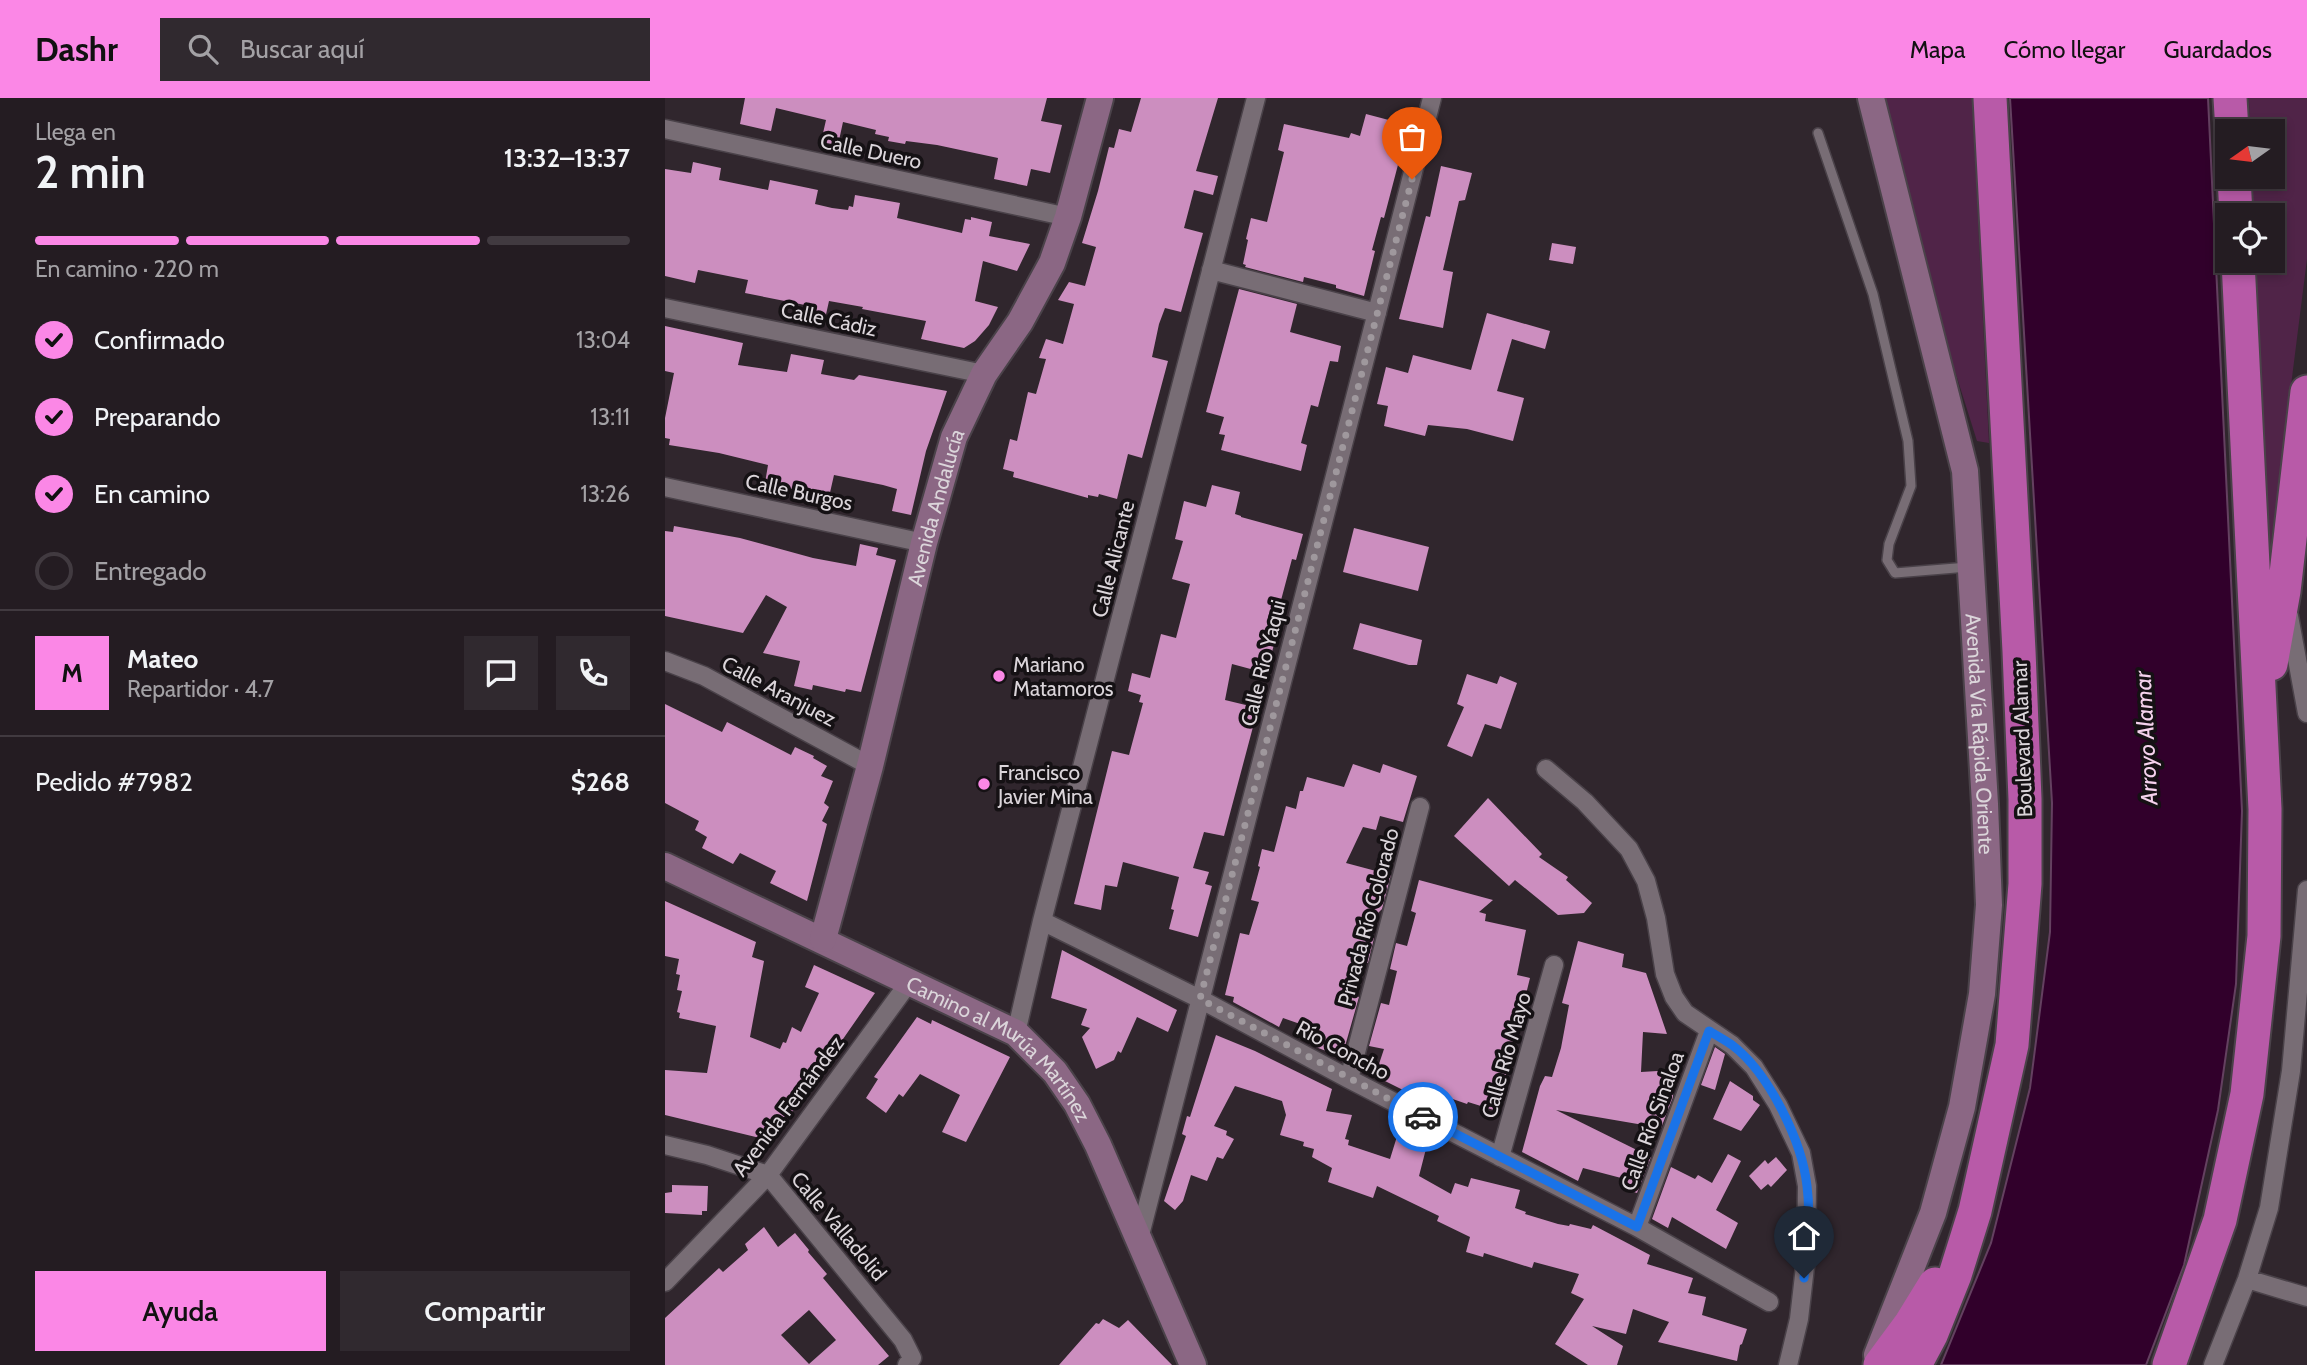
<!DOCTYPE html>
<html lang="es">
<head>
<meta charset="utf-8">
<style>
	:root { --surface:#241c22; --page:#30292f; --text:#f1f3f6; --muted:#a3a1a5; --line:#413a40; --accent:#fb87e6 }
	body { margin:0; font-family:Cabin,sans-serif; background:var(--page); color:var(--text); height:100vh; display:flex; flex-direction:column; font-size:26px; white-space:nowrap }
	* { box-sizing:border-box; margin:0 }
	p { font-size:23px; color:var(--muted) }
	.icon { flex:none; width:38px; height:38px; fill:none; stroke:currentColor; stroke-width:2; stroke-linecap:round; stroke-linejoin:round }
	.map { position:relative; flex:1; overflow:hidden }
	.side { display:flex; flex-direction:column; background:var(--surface); width:665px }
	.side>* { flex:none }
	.needle { width:46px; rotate:256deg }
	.buttons { position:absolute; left:1550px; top:21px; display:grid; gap:14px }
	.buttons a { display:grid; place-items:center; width:70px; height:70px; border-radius:0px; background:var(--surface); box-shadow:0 4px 10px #0003,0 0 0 2px var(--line); font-size:35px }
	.pin { position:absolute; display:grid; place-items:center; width:60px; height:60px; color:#fff; margin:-72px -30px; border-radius:50% 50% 50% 0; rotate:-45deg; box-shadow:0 0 7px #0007 }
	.pin .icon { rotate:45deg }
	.courier { position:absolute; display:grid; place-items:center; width:70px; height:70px; margin:-35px; border:5px solid #1a73e8; border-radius:50%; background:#fff; color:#222; box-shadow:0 2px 9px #0007 }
	.head em { font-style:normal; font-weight:600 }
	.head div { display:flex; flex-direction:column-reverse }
	.head { display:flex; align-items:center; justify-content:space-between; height:119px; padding:0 35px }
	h1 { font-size:46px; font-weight:600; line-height:52px }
	.bar { display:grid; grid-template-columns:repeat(4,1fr); gap:10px 7px; align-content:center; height:84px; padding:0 35px }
	.bar i { height:9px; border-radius:5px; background:var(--line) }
	.bar .selected { background:var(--accent) }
	.bar p { grid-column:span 4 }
	.line { display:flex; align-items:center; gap:18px; padding:0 35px; border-top:2px solid var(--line) }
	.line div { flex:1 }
	.round { display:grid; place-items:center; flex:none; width:74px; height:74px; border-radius:0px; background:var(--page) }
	ol { padding:0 35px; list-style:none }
	li { display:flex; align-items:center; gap:21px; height:77px }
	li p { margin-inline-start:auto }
	li .icon { padding:7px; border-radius:50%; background:var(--accent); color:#111; stroke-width:4 }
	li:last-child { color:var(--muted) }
	li i { width:38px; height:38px; border:4px solid var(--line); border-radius:50% }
	.button { display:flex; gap:14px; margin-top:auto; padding:14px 35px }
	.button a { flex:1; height:80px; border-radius:0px; background:var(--accent); color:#111; font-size:28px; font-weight:600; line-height:80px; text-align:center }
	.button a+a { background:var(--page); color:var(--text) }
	header { display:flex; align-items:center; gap:42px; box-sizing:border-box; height:98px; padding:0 35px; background:var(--accent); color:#111 }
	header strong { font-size:33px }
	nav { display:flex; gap:38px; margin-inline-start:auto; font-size:24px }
	.search { width:490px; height:63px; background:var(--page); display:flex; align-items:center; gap:18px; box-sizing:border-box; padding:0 24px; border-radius:0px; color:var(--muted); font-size:26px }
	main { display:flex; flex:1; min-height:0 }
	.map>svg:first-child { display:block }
</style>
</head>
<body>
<header>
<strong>Dashr</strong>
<div class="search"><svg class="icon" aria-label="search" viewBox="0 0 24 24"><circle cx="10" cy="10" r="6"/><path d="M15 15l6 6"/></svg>Buscar aquí</div>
<nav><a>Mapa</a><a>Cómo llegar</a><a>Guardados</a></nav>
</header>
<main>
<section class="side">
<div class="head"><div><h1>2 min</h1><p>Llega en</p></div><em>13:32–13:37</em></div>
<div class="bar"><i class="selected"></i><i class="selected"></i><i class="selected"></i><i></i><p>En camino · 220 m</p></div>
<ol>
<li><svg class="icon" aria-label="check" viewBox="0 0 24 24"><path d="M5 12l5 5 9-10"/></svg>Confirmado<p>13:04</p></li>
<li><svg class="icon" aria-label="check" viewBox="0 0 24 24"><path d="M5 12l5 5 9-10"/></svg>Preparando<p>13:11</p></li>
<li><svg class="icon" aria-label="check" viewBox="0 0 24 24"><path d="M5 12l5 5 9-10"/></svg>En camino<p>13:26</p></li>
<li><i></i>Entregado</li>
</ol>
<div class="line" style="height:126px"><b class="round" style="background:var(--accent);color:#111">M</b><div><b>Mateo</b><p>Repartidor · 4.7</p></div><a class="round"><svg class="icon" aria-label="chat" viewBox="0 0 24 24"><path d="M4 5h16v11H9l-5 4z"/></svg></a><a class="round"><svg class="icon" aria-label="phone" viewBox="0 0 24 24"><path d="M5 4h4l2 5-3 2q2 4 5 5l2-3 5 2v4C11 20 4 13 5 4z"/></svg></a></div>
<div class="line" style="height:91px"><div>Pedido #7982</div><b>$268</b></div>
<div class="button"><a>Ayuda</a><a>Compartir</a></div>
</section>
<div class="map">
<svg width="1642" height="1267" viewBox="0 0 1642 1267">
	<rect width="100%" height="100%" fill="#30262d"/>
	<path fill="#502448" d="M 1220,0 L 1307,0 L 1324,345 L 1312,343 L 1260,178 Z
		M 1584,0 L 1642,0 L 1642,161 L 1602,477 L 1590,163 L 1608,163 L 1608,117 L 1588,117 L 1587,79 L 1608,79 L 1608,33 L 1585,33 Z"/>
	<path fill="#31002b" stroke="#644060" stroke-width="2" d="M 1345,0 L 1543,0 L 1577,713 L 1571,886 L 1553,1012 L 1519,1167 L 1481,1267 L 1276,1267 L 1326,1145 L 1365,990 L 1385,834 L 1387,705 Z"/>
	<path fill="#cc8ebf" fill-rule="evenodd" d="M 80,0 L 382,0 L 376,23 L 397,27 L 385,75 L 366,71 L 362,88 L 329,81 L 333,60 L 272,47 L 241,43 L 240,46 L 223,43 L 224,39 L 210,36 L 211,32 L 178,24 L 173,47 L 156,44 L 161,22 L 111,10 L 106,33 L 75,26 Z
		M 476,0 L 553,0 L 531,73 L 553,78 L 548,97 L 529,92 L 519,130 L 538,135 L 516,214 L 500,210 L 494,226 L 487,259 L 503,263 L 477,360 L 463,356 L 452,401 L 434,396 L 433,399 L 423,397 L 423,400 L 348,379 L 349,374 L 338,371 L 345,341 L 352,343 L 363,294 L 371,296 L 381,261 L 374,260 L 381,241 L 398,246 L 409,206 L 393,202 L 404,184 L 420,188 L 431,149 L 417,145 L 433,93 L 444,49 L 449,50 L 454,31 L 466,34 Z
		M 701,16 L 739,26 L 732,62 L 734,63 L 719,120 L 716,119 L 707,152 L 710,153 L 699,198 L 671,190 L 671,187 L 639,179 L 638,184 L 580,169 L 581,167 L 578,166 L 583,142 L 581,141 L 586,120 L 602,124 L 619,54 L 613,52 L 619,26 L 684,40 L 686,35 L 695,38 Z
		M 28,64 L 56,70 L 54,82 L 103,92 L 105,82 L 153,92 L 150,106 L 167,110 L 183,112 L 184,108 L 188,109 L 190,97 L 235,105 L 232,120 L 297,135 L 300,121 L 306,122 L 306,119 L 327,124 L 324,138 L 365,146 L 352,173 L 318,163 L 310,203 L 333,209 L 324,227 L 310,243 L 299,250 L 256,241 L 261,223 L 197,211 L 198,209 L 164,203 L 160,221 L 143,217 L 145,208 L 80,195 L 83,182 L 33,172 L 30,185 L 0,178 L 0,71 L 26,75 Z
		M 776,68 L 807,75 L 800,102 L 794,103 L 778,172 L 788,174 L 778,230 L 734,221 L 761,118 L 765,119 Z
		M 887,145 L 911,149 L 908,166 L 884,162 Z
		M 574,191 L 632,206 L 625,234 L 676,248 L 673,264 L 665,263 L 653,309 L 646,307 L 636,345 L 642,347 L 636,373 L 556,352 L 560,337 L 554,336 L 559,319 L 541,314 Z
		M 822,215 L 885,233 L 880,251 L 847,241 L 832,293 L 859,300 L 848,343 L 802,331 L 763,327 L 760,338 L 719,328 L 723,308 L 712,306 L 721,269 L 743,275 L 748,257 L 806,272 Z
		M 0,228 L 78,245 L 73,267 L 122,274 L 126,256 L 159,262 L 156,276 L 189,282 L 194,277 L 282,293 L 261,353 L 246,417 L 227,413 L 232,391 L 218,387 L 169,377 L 164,399 L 100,385 L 103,367 L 54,355 L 4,347 L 5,341 L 0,340 L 0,320 L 9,275 L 0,273 Z
		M 547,387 L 575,394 L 570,416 L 576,418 L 576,419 L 638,436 L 631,462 L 627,461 L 615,506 L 619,507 L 605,562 L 597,559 L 593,573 L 567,566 L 560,602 L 593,610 L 559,738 L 539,734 L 528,770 L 544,774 L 540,786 L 547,788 L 533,839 L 504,831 L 509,812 L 506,811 L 514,779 L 458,764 L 452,789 L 440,787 L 436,812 L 409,806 L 447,653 L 464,657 L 478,605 L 474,604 L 476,597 L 463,593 L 467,575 L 485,580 L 496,536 L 511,540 L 525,486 L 507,481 L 518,443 L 510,441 L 519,403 L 541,409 Z
		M 9,428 L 75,440 L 148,460 L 191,468 L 195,446 L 213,450 L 211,457 L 231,462 L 196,594 L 181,591 L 180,594 L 148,587 L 147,592 L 129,588 L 135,563 L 98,555 L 122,509 L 101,497 L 78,535 L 0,518 L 0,433 L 8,434 Z
		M 689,430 L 764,449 L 753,493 L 678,474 Z
		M 695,525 L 757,542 L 752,567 L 744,567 L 688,551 Z
		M 802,576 L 832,586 L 835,578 L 852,585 L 836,631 L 820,626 L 807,659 L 782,648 L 799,609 L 792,606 Z
		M 0,606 L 57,634 L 62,624 L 126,657 L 130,649 L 149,658 L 148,660 L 162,668 L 156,678 L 168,683 L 159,705 L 164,709 L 157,723 L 162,726 L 142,803 L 105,785 L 111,773 L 75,755 L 68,766 L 37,750 L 42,739 L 30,732 L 34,723 L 0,705 Z
		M 688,666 L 715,675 L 718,666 L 752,678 L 738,724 L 715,718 L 711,732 L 698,729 L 681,765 L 726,777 L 717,811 L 693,835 L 709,840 L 703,865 L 697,864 L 687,897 L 694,899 L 677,959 L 648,948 L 655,933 L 618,920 L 614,929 L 568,904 L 569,899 L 560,897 L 575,835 L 584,837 L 594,804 L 586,802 L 595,769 L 593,768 L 597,751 L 609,754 L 621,708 L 631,711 L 635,693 L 638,693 L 642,679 L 679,689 Z
		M 823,700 L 877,756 L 874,759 L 903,779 L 901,782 L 927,805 L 919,815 L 893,817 L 850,782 L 844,788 L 789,738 Z
		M 754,782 L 828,802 L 814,814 L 821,816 L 820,823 L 861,832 L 852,877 L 865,880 L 832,1013 L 803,1004 L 802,1006 L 756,990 L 754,996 L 746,992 L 744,995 L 710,978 L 719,951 L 704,948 L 716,905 L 724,907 L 732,873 L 725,871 L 731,845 L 742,848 L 751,815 L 746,813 Z
		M 0,803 L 91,844 L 87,859 L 99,863 L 85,939 L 115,951 L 118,944 L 121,945 L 127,929 L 136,934 L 154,895 L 140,889 L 149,867 L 210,895 L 107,1043 L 0,1017 L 0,972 L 42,975 L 51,928 L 14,920 L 15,915 L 12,914 L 17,893 L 12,892 L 15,877 L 11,876 L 14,861 L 0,858 Z
		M 913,843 L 959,856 L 957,869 L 981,875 L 1002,936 L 978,934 L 976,974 L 1009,972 L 1008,999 L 996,1030 L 891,1012 L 986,1059 L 972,1095 L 966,1093 L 960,1081 L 918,1070 L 913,1083 L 857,1054 L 875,988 L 880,978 L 887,979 L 896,950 L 904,907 L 897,905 Z
		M 397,852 L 512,912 L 503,934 L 472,919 L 456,955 L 453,953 L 449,962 L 431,971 L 417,939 L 425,930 L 416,927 L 422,911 L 386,900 Z
		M 252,919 L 266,926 L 267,922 L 345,959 L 301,1044 L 277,1034 L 295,997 L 255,976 L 238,999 L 234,996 L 221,1015 L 201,1000 L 213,981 L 209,979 Z
		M 551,937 L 590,953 L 667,991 L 661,1013 L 687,1017 L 680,1041 L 684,1042 L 683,1047 L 725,1061 L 734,1032 L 736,1033 L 739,1026 L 753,1034 L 751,1040 L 763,1043 L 754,1078 L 786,1096 L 790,1085 L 803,1089 L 806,1080 L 855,1092 L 850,1110 L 861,1114 L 860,1116 L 893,1126 L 904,1128 L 905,1126 L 926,1131 L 928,1127 L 985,1157 L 982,1166 L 1028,1180 L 1023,1195 L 1041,1199 L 1037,1217 L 1082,1231 L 1077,1246 L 1075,1247 L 1072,1263 L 993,1244 L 1004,1224 L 968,1211 L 961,1236 L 927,1228 L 958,1248 L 952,1267 L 923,1267 L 890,1246 L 919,1201 L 906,1195 L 914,1176 L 869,1164 L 867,1170 L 819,1155 L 818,1159 L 801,1154 L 805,1139 L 772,1123 L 774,1118 L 712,1088 L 708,1100 L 663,1084 L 667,1070 L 647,1059 L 649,1051 L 638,1048 L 639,1044 L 615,1037 L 621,1017 L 617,1003 L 570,988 L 549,1028 L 562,1033 L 561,1037 L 569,1041 L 558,1061 L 552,1059 L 542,1083 L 526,1077 L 518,1103 L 510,1112 L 499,1103 L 521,1038 L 517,1036 L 522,1018 L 525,1019 Z
		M 1050,949 L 1060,956 L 1050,992 L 1036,987 Z
		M 1065,983 L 1088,998 L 1088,1002 L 1095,1007 L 1076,1033 L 1048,1021 Z
		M 1063,1056 L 1076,1063 L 1051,1112 L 1073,1125 L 1061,1151 L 1007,1119 L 1003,1130 L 987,1121 L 1006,1069 L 1030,1081 L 1033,1077 L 1047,1085 Z
		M 1111,1059 L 1122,1072 L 1106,1089 L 1103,1086 L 1096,1092 L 1084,1078 L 1100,1062 L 1103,1066 Z
		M 7,1087 L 43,1088 L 42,1113 L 37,1113 L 37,1117 L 0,1115 L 0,1095 L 7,1094 Z
		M 99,1129 L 113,1149 L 130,1135 L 144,1152 L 143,1154 L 162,1176 L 158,1180 L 224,1258 L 213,1267 L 0,1267 L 0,1220 L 54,1170 L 58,1174 L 83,1152 L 80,1146 ZM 144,1212 L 171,1242 L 144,1266 L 116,1237 Z
		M 438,1221 L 454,1230 L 463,1222 L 507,1267 L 394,1267 L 431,1225 L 434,1226 Z"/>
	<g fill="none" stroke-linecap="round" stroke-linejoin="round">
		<defs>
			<path id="lane" d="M 1153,35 L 1208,196 L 1243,343 L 1246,388 L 1224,446 L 1222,462 L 1230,475 L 1303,469"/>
			<path id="street" d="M 0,31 L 403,119
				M 546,172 L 712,215
				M 0,210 L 319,276
				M 0,389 L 259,445
				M 1624,518 L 1642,615
				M 0,563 L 39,578 L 205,668
				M 881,671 L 920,704 L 964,751 L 981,783 L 991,820 L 1000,876 L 1009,899 L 1020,915 L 1067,947 L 1089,969 L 1113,1007 L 1136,1055 L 1142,1088 L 1141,1160 L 1134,1221 L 1123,1267
				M 377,823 L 535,901 L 684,981 L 972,1129 L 1104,1204
				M 351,935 L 377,823 L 591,0
				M 684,981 L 755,709
				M 0,1047 L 42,1057 L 103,1077 L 238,1242 L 247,1260 L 242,1267
				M 835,1059 L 889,867
				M 972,1129 L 1044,933
				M 474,1141 L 767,0
				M 1582,1181 L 1642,1199
				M 0,1184 L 103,1077 L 245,883
				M 1548,1267 L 1582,1181 L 1604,1110 L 1626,973 L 1642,792"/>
			<g id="secondary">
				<path id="s1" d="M 1206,0 L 1300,373 L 1320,706 L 1324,807 L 1317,896 L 1297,1009 L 1268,1115 L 1212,1257"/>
				<path id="s2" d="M 0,768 L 351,935 L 390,974 L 412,1006 L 433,1047 L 528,1267"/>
				<path id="s3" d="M 158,841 L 205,668 L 259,445 L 289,339 L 319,276 L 355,224 L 387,165 L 403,119 L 435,0"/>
			</g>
			<path id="highway" d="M 1565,0 L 1567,33
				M 1569,79 L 1571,117
				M 1606,566 L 1619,493 L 1642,294
				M 1215,1267 L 1246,1225 L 1270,1186
				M 1250,1267 L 1266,1237 L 1290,1177 L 1310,1113 L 1347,947 L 1360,786 L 1360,701 L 1354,553 L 1325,0
				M 1504,1267 L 1555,1122 L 1582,996 L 1599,838 L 1600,711 L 1573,163"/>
		</defs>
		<use href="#lane" stroke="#4a4249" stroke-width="12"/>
		<use href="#street" stroke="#4a4249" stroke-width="21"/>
		<use href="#secondary" stroke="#4a4249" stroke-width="30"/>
		<use href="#highway" stroke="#4a4249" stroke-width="37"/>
		<use href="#lane" stroke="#786d75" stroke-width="9"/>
		<use href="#street" stroke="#786d75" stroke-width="18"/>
		<use href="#secondary" stroke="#8b6784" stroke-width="26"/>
		<use href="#highway" stroke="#b85aa8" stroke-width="33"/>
	</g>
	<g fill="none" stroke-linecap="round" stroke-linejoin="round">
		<path stroke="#9f989d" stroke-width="7" stroke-dasharray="0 12.6" d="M 747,81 L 535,901 L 758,1019"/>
		<path stroke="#1a73e8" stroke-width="9" d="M 758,1019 L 972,1129 L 1044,933 C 1051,937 1060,942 1067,947 C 1104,975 1137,1043 1142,1088 C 1146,1118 1142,1150 1139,1180"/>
	</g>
	<g fill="#fb87e6" stroke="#151114" stroke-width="2.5">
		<circle cx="334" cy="578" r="7"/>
		<circle cx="319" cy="686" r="7"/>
	</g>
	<g text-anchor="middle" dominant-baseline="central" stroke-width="7" stroke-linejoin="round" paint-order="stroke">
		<g font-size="21" fill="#dbd5da" stroke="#151114">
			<text transform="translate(206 53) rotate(12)">Calle Duero</text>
			<text transform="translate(164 221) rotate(12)">Calle Cádiz</text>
			<text transform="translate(134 394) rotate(12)">Calle Burgos</text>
			<text stroke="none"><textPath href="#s3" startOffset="446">Avenida Andalucía</textPath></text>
			<text transform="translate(448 461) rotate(-76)">Calle Alicante</text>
			<text transform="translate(598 565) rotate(-76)">Calle Río Yaqui</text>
			<text transform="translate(114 593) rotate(28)">Calle Aranjuez</text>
			<text stroke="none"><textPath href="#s1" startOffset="648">Avenida Vía Rápida Oriente</textPath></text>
			<text transform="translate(1357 641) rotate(-92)">Boulevard Alamar</text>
			<text transform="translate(703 819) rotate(-75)">Privada Río Colorado</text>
			<text transform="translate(678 952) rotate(28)">Río Concho</text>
			<text stroke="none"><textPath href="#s2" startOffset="385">Camino al Murúa Martínez</textPath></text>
			<text transform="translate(841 957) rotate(-74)">Calle Río Mayo</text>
			<text transform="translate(123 1008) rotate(-53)">Avenida Fernández</text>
			<text transform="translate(987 1023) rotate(-70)">Calle Río Sinaloa</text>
			<text transform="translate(174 1128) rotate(50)">Calle Valladolid</text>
		</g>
		<g font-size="21" fill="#dbd5da" stroke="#151114" text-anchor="start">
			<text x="348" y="566">Mariano<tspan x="348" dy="24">Matamoros</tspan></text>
			<text x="333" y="674">Francisco<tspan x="333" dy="24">Javier Mina</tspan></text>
		</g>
		<g font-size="23" font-style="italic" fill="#f5d2ed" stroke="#151114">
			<text transform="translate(1481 640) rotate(-93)">Arroyo Alamar</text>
		</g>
	</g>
</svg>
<div class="buttons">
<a><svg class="needle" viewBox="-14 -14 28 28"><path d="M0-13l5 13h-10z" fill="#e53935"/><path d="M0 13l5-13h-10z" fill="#a3a1a5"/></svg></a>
<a><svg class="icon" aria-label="locate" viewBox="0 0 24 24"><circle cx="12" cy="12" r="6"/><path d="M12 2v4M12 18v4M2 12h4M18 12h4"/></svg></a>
</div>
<div class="pin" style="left:747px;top:81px;background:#ea580c"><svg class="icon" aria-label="bag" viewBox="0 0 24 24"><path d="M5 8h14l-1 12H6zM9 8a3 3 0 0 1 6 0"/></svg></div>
<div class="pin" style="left:1139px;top:1180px;background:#1f2937"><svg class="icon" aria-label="home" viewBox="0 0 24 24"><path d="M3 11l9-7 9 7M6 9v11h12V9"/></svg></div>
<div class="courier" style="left:758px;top:1019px"><svg class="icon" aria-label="car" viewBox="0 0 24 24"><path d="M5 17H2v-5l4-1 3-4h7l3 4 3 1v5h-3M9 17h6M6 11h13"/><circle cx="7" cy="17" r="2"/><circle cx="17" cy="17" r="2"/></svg></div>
</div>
</main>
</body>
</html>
